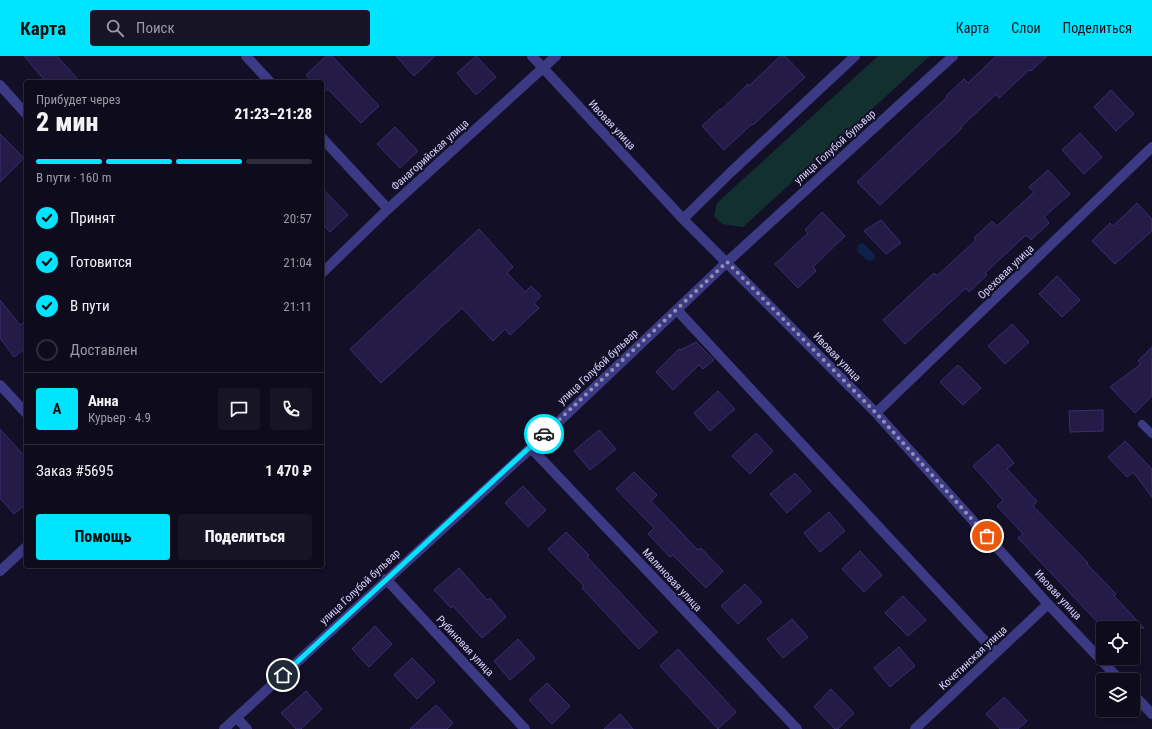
<!DOCTYPE html>
<html lang="ru">
<head>
<meta charset="utf-8">
<style>
	:root { --surface:#0e0b1c; --page:#171425; --text:#f1f3f6; --muted:#9b9ba3; --line:#2e2b3b; --accent:#00e5ff }
	body { margin:0; font-family:"Roboto Condensed",sans-serif; background:var(--page); color:var(--text); height:100vh; display:flex; flex-direction:column; font-size:15px; white-space:nowrap }
	* { box-sizing:border-box; margin:0 }
	p { font-size:13px; color:var(--muted) }
	.icon { flex:none; width:22px; height:22px; fill:none; stroke:currentColor; stroke-width:2; stroke-linecap:round; stroke-linejoin:round }
	.map { position:relative; flex:1; overflow:hidden }
	.drawer { position:absolute; left:24px; top:24px; width:300px; height:488px; display:flex; flex-direction:column; background:var(--surface); border-radius:4px; box-shadow:0 2px 6px #0003,0 0 0 1px var(--line) }
	.drawer>* { flex:none }
	.fabs { position:absolute; left:1096px; top:565px; display:grid; gap:8px }
	.fabs a { display:grid; place-items:center; width:44px; height:44px; border-radius:4px; background:var(--surface); box-shadow:0 2px 6px #0003,0 0 0 1px var(--line); font-size:20px }
	.pin { position:absolute; display:grid; place-items:center; width:34px; height:34px; color:#fff; margin:-17px; border:2px solid #fff; border-radius:50%; box-shadow:0 1px 4px #0007 }
	.courier { position:absolute; display:grid; place-items:center; width:40px; height:40px; margin:-20px; border:3px solid #00e5ff; border-radius:50%; background:#fff; color:#222; box-shadow:0 1px 5px #0007 }
	.overview em { font-style:normal; font-weight:800 }
	.overview div { display:flex; flex-direction:column-reverse }
	.overview { display:flex; align-items:center; justify-content:space-between; height:68px; padding:0 12px }
	h1 { font-size:26px; font-weight:800; line-height:30px }
	.bar { display:grid; grid-template-columns:repeat(4,1fr); gap:6px 4px; align-content:center; height:48px; padding:0 12px }
	.bar i { height:5px; border-radius:3px; background:var(--line) }
	.bar .current { background:var(--accent) }
	.bar p { grid-column:span 4 }
	.line { display:flex; align-items:center; gap:10px; padding:0 12px; border-top:1px solid var(--line) }
	.line div { flex:1 }
	.round { display:grid; place-items:center; flex:none; width:42px; height:42px; border-radius:4px; background:var(--page) }
	ol { padding:0 12px; list-style:none }
	li { display:flex; align-items:center; gap:12px; height:44px }
	li p { margin-inline-start:auto }
	li .icon { padding:4px; border-radius:50%; background:var(--accent); color:#111; stroke-width:4 }
	li:last-child { color:var(--muted) }
	li i { width:22px; height:22px; border:2px solid var(--line); border-radius:50% }
	.action { display:flex; gap:8px; margin-top:auto; padding:8px 12px }
	.action a { flex:1; height:46px; border-radius:4px; background:var(--accent); color:#111; font-size:16px; font-weight:800; line-height:46px; text-align:center }
	.action a+a { background:var(--page); color:var(--text) }
	header { display:flex; align-items:center; gap:24px; box-sizing:border-box; height:56px; padding:0 20px; background:var(--accent); color:#111 }
	header strong { font-size:19px }
	nav { display:flex; gap:22px; margin-inline-start:auto; font-size:14px }
	.search { width:280px; height:36px; background:var(--page); display:flex; align-items:center; gap:10px; box-sizing:border-box; padding:0 14px; border-radius:4px; color:var(--muted); font-size:15px }
	.map>svg:first-child { display:block }
</style>
</head>
<body>
<header>
<strong>Карта</strong>
<div class="search"><svg class="icon" aria-label="search" viewBox="0 0 24 24"><circle cx="10" cy="10" r="6"/><path d="M15 15l6 6"/></svg>Поиск</div>
<nav><a>Карта</a><a>Слои</a><a>Поделиться</a></nav>
</header>
<div class="map">
<svg width="1152" height="673" viewBox="0 0 1152 673">
	<rect width="100%" height="100%" fill="#130f26"/>
	<path fill="#12302f" d="M 878,0 L 930,0 L 743,171 L 722,168 L 714,160 L 717,147 Z"/>
	<path fill="#0c2248" d="M 863,187 L 874,198 L 875,202 L 872,205 L 867,204 L 857,195 L 858,189 Z"/>
	<path fill="#241b47" stroke="#3b2d73" d="M 24,0 L 57,0 L 80,26 L 46,26 Z
		M 326,0 L 332,0 L 379,50 L 361,67 L 328,33 L 322,38 L 322,26 L 312,26 L 306,19 Z
		M 396,0 L 435,0 L 414,20 Z
		M 476,0 L 496,21 L 476,39 L 457,17 Z
		M 780,0 L 785,0 L 805,21 L 753,69 L 752,68 L 724,94 L 702,70 L 720,53 L 721,54 L 748,28 L 749,30 Z
		M 996,0 L 1047,0 L 1031,15 L 1029,14 L 999,42 L 996,38 L 961,71 L 962,72 L 880,149 L 857,126 L 947,41 L 946,40 L 964,23 L 968,27 Z
		M 1111,34 L 1134,58 L 1116,75 L 1094,51 Z
		M 395,71 L 418,95 L 400,112 L 377,88 Z
		M 1080,77 L 1102,101 L 1084,118 L 1062,94 Z
		M 0,78 L 24,102 L 0,126 Z
		M 1048,114 L 1070,138 L 1044,161 L 1049,167 L 1031,184 L 1026,179 L 985,217 L 987,219 L 969,236 L 966,232 L 905,288 L 883,264 L 934,217 L 937,220 L 976,184 L 974,182 L 992,165 L 997,170 L 1034,136 L 1029,131 Z
		M 322,132 L 348,159 L 330,176 L 322,168 Z
		M 1137,147 L 1152,163 L 1152,175 L 1115,208 L 1092,185 L 1110,167 L 1113,170 Z
		M 822,156 L 845,180 L 813,211 L 816,215 L 798,232 L 775,208 L 808,177 L 805,174 Z
		M 881,164 L 901,187 L 886,198 L 864,175 Z
		M 479,173 L 513,211 L 507,217 L 525,236 L 531,230 L 541,240 L 534,247 L 539,252 L 510,279 L 505,273 L 493,285 L 462,252 L 381,327 L 350,293 Z
		M 1057,220 L 1080,244 L 1062,261 L 1039,238 Z
		M 0,244 L 20,269 L 26,265 L 26,292 L 14,301 L 0,282 Z
		M 1012,268 L 1029,286 L 1005,308 L 988,290 Z
		M 696,286 L 714,304 L 703,313 L 699,309 L 673,334 L 656,316 L 679,293 L 681,294 Z
		M 1152,291 L 1152,340 L 1135,357 L 1110,331 L 1141,308 L 1138,305 Z
		M 958,309 L 981,332 L 963,349 L 940,326 Z
		M 718,335 L 735,353 L 710,375 L 694,357 Z
		M 1103,354 L 1103,375 L 1070,376 L 1069,355 Z
		M 0,373 L 26,402 L 26,448 L 14,458 L 0,442 Z
		M 599,374 L 616,393 L 590,414 L 574,395 Z
		M 756,377 L 773,395 L 750,418 L 732,400 Z
		M 1125,385 L 1152,413 L 1152,441 L 1133,416 L 1127,421 L 1108,401 Z
		M 998,388 L 1014,407 L 1007,413 L 1037,445 L 1033,450 L 1088,507 L 1087,508 L 1116,538 L 1114,540 L 1144,572 L 1103,572 L 1018,482 L 1023,478 L 997,450 L 1003,444 L 973,410 Z
		M 634,416 L 657,439 L 651,445 L 698,494 L 701,492 L 723,515 L 706,532 L 673,499 L 670,501 L 648,478 L 654,472 L 616,433 Z
		M 795,417 L 811,435 L 787,457 L 770,438 Z
		M 523,430 L 546,454 L 528,471 L 505,447 Z
		M 829,456 L 845,475 L 820,496 L 804,477 Z
		M 566,476 L 589,499 L 587,501 L 657,576 L 639,593 L 582,532 L 584,530 L 548,493 Z
		M 860,495 L 882,519 L 864,536 L 842,513 Z
		M 459,512 L 487,544 L 490,542 L 506,561 L 482,582 L 453,550 L 451,552 L 434,534 Z
		M 745,528 L 762,546 L 738,568 L 721,550 Z
		M 903,540 L 926,564 L 908,580 L 885,557 Z
		M 792,563 L 808,581 L 783,602 L 767,583 Z
		M 375,570 L 392,588 L 369,611 L 352,593 Z
		M 518,583 L 535,602 L 510,624 L 494,605 Z
		M 899,591 L 915,610 L 890,631 L 874,612 Z
		M 678,593 L 736,656 L 718,673 L 660,610 Z
		M 412,602 L 435,626 L 417,643 L 394,619 Z
		M 547,627 L 570,650 L 552,668 L 529,644 Z
		M 831,633 L 854,657 L 838,673 L 835,673 L 814,651 Z
		M 306,635 L 322,653 L 301,673 L 296,673 L 281,657 Z
		M 1004,641 L 1027,665 L 1018,673 L 1000,673 L 986,658 Z
		M 436,649 L 453,667 L 447,673 L 410,673 Z
		M 620,658 L 633,673 L 604,673 Z"/>
	<g fill="none" stroke-linecap="round" stroke-linejoin="round">
		<path stroke="#3d3a85" stroke-width="8" d="M 1142,368 L 1152,378"/>
		<path stroke="#3d3a85" stroke-width="10" d="M 246,0 L 270,26
			M 532,0 L 683,163 L 876,357 L 1048,548 L 1120,624
			M 0,29 L 26,58
			M 322,82 L 388,153
			M 683,163 L 731,116 L 855,0
			M 322,217 L 388,153 L 556,0
			M 677,254 L 996,597
			M 0,329 L 26,357
			M 876,357 L 1152,91
			M 531,392 L 797,673
			M 0,515 L 26,491
			M 386,523 L 525,673
			M 1133,638 L 1152,658
			M 237,662 L 247,673
			M 224,673 L 531,392 L 727,206 L 953,0
			M 915,673 L 1048,548"/>
	</g>
	<g fill="none" stroke-linecap="round" stroke-linejoin="round">
		<path stroke="#948fb3" stroke-width="4" stroke-dasharray="0 7.2" d="M 544,378 L 727,206 L 876,357 L 987,480"/>
		<path stroke="#00e5ff" stroke-width="5" d="M 283,619 L 544,378"/>
	</g>
	<g text-anchor="middle" dominant-baseline="central" stroke-width="4" stroke-linejoin="round" paint-order="stroke">
		<g font-size="11" fill="#d9d4ff" stroke="#130f26">
			<text transform="translate(612 69) rotate(47)">Ивовая улица</text>
			<text transform="translate(835 91) rotate(-42)">улица Голубой бульвар</text>
			<text transform="translate(430 99) rotate(-42)">Фанагорийская улица</text>
			<text transform="translate(1006 216) rotate(-44)">Ореховая улица</text>
			<text transform="translate(837 301) rotate(46)">Ивовая улица</text>
			<text transform="translate(598 311) rotate(-43)">улица Голубой бульвар</text>
			<text transform="translate(672 524) rotate(47)">Малиновая улица</text>
			<text transform="translate(360 531) rotate(-43)">улица Голубой бульвар</text>
			<text transform="translate(1058 539) rotate(47)">Ивовая улица</text>
			<text transform="translate(465 590) rotate(47)">Рубиновая улица</text>
			<text transform="translate(973 602) rotate(-43)">Кочетинская улица</text>
		</g>
	</g>
</svg>
<div class="fabs">
<a><svg class="icon" aria-label="locate" viewBox="0 0 24 24"><circle cx="12" cy="12" r="6"/><path d="M12 2v4M12 18v4M2 12h4M18 12h4"/></svg></a>
<a><svg class="icon" aria-label="layers" viewBox="0 0 24 24"><path d="M12 4l9 5-9 5-9-5zM3 14l9 5 9-5"/></svg></a>
</div>
<div class="pin" style="left:987px;top:480px;background:#ea580c"><svg class="icon" aria-label="bag" viewBox="0 0 24 24"><path d="M5 8h14l-1 12H6zM9 8a3 3 0 0 1 6 0"/></svg></div>
<div class="pin" style="left:283px;top:619px;background:#1f2937"><svg class="icon" aria-label="home" viewBox="0 0 24 24"><path d="M3 11l9-7 9 7M6 9v11h12V9"/></svg></div>
<div class="courier" style="left:544px;top:378px"><svg class="icon" aria-label="car" viewBox="0 0 24 24"><path d="M5 17H2v-5l4-1 3-4h7l3 4 3 1v5h-3M9 17h6M6 11h13"/><circle cx="7" cy="17" r="2"/><circle cx="17" cy="17" r="2"/></svg></div>
<section class="drawer">
<div class="overview"><div><h1>2 мин</h1><p>Прибудет через</p></div><em>21:23–21:28</em></div>
<div class="bar"><i class="current"></i><i class="current"></i><i class="current"></i><i></i><p>В пути · 160 m</p></div>
<ol>
<li><svg class="icon" aria-label="check" viewBox="0 0 24 24"><path d="M5 12l5 5 9-10"/></svg>Принят<p>20:57</p></li>
<li><svg class="icon" aria-label="check" viewBox="0 0 24 24"><path d="M5 12l5 5 9-10"/></svg>Готовится<p>21:04</p></li>
<li><svg class="icon" aria-label="check" viewBox="0 0 24 24"><path d="M5 12l5 5 9-10"/></svg>В пути<p>21:11</p></li>
<li><i></i>Доставлен</li>
</ol>
<div class="line" style="height:72px"><b class="round" style="background:var(--accent);color:#111">А</b><div><b>Анна</b><p>Курьер · 4.9</p></div><a class="round"><svg class="icon" aria-label="chat" viewBox="0 0 24 24"><path d="M4 5h16v11H9l-5 4z"/></svg></a><a class="round"><svg class="icon" aria-label="phone" viewBox="0 0 24 24"><path d="M5 4h4l2 5-3 2q2 4 5 5l2-3 5 2v4C11 20 4 13 5 4z"/></svg></a></div>
<div class="line" style="height:52px"><div>Заказ #5695</div><b>1 470 ₽</b></div>
<div class="action"><a>Помощь</a><a>Поделиться</a></div>
</section>
</div>
</body>
</html>
